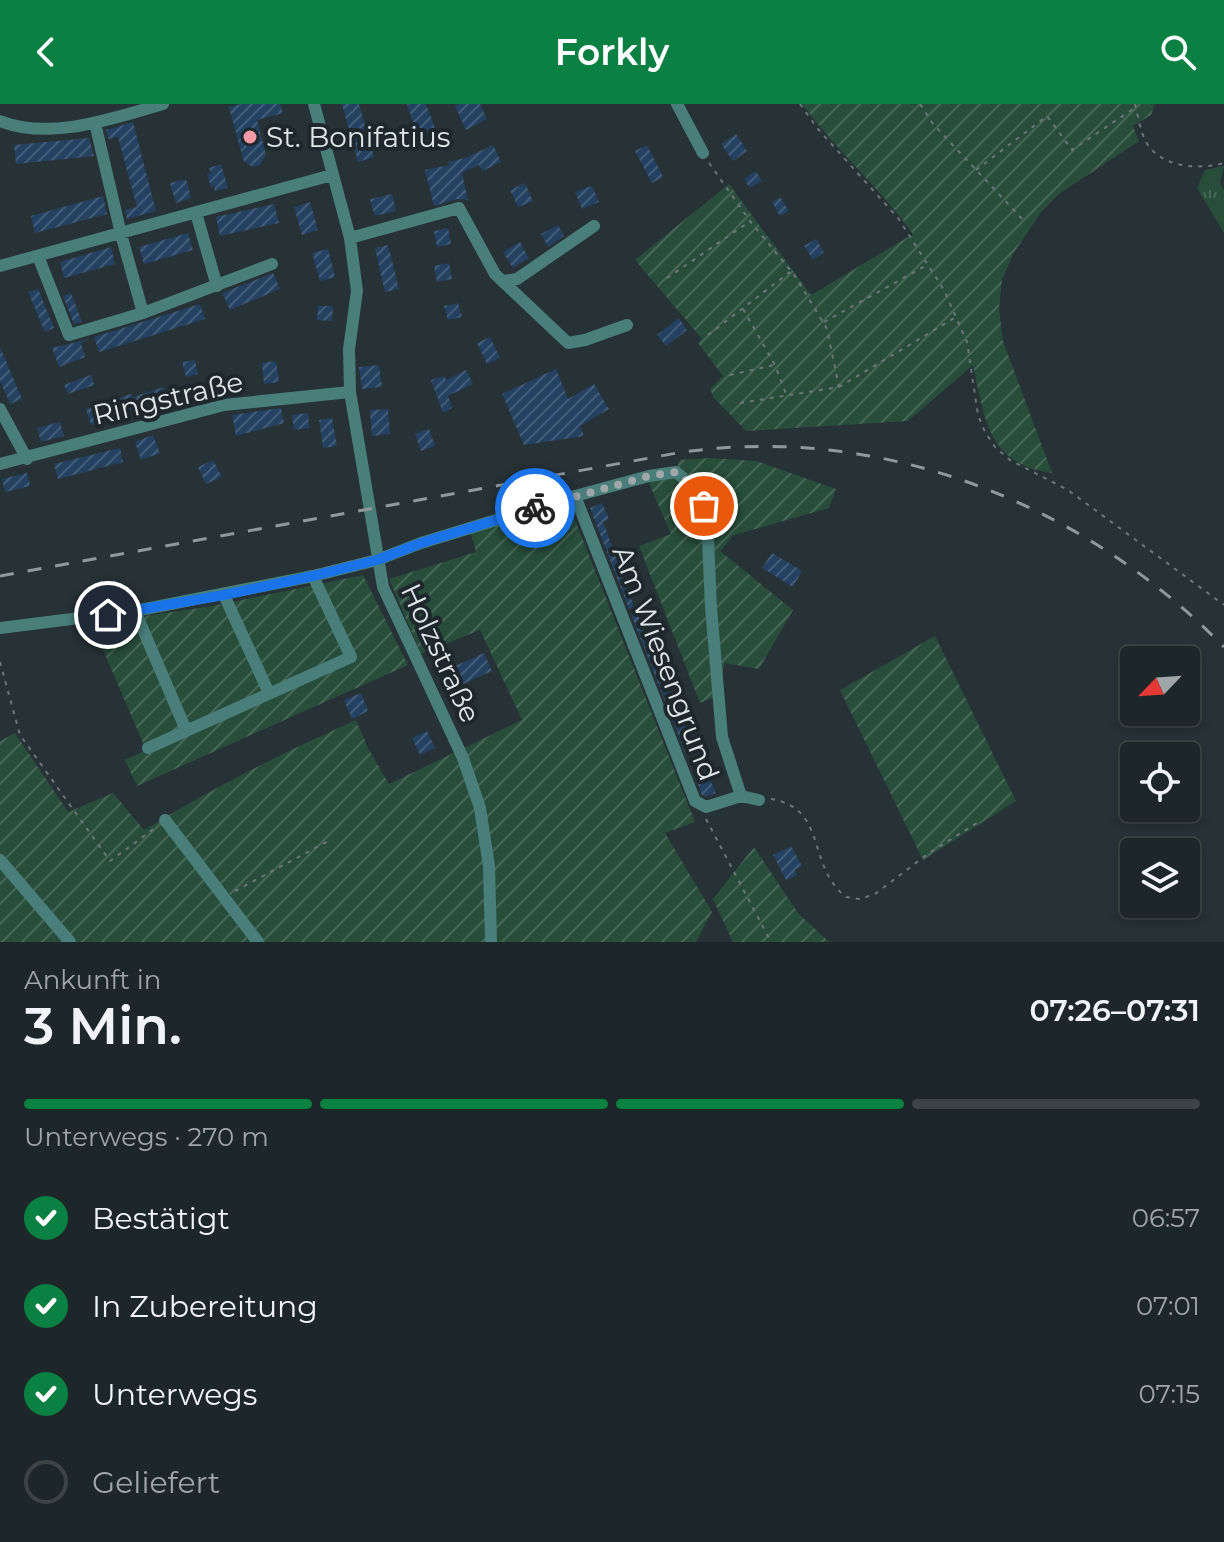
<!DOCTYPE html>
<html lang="de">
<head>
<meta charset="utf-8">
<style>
	:root { --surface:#1d2628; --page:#2a3234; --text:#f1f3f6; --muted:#a0a5a8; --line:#3b4345; --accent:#0b8043 }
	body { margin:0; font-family:Montserrat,sans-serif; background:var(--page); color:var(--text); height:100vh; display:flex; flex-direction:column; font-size:30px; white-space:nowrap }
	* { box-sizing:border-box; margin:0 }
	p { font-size:26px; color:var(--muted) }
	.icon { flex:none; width:44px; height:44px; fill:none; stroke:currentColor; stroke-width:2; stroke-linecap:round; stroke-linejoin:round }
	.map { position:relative; height:838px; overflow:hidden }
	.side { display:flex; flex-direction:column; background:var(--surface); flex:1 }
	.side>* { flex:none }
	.needle { width:52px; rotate:245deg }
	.buttons { position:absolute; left:1120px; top:542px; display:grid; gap:16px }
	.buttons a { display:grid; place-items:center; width:80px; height:80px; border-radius:8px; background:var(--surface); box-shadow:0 4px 12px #0003,0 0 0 2px var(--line); font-size:40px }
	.pin { position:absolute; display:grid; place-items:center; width:68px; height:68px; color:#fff; margin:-34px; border:4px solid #fff; border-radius:50%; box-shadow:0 2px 8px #0007 }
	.courier { position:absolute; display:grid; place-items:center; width:80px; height:80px; margin:-40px; border:6px solid #1a73e8; border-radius:50%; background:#fff; color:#222; box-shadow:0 2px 10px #0007 }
	.overview em { font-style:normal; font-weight:600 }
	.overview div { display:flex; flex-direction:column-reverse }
	.overview { display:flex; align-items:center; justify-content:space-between; height:136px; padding:0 24px }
	h1 { font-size:52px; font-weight:600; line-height:60px }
	.bar { display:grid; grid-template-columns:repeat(4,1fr); gap:12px 8px; align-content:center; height:96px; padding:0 24px }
	.bar i { height:10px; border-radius:6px; background:var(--line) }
	.bar .selected { background:var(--accent) }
	.bar p { grid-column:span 4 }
	ol { padding:0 24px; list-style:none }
	li { display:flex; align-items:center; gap:24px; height:88px }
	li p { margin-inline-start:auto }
	li .icon { padding:8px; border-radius:50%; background:var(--accent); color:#fff; stroke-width:4 }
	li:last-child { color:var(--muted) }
	li i { width:44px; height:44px; border:4px solid var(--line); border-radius:50% }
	header { display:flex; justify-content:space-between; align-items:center; height:104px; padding:0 24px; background:var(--accent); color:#fff; font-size:36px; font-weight:600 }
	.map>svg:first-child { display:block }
</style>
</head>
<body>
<header><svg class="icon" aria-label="back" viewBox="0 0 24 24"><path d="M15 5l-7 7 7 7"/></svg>Forkly<svg class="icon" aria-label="search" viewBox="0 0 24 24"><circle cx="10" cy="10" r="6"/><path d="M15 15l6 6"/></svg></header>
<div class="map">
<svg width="1224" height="838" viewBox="0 0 1224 838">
	<defs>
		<pattern id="grass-tufts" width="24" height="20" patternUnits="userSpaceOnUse" patternTransform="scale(2)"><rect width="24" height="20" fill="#284d3b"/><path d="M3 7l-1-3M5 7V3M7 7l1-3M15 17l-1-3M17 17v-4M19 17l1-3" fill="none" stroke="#476757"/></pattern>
		<pattern id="garden-furrows" width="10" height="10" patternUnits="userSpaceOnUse" patternTransform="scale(2)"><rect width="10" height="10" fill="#284d3b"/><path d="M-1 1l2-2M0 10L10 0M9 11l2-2" fill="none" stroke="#476757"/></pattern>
		<pattern id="building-hatch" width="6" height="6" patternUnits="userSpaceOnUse" patternTransform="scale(2)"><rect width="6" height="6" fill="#244161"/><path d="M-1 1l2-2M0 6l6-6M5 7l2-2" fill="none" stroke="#435c78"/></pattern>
	</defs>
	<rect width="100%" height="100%" fill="#273236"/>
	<path fill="url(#grass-tufts)" d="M 1224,62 L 1220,78 L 1224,86 L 1224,129 L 1197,84 L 1205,66 Z"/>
	<path fill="url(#garden-furrows)" d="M 802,0 L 1155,0 L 1151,11 L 1133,22 L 1139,37 L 1059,90 L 1042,107 L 1013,150 L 1002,176 L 999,205 L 1003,237 L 1052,369 C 987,361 984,312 973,261 L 908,317 L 746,327 L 714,294 L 710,285 L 723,272 L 698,239 L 702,235 L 635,156 L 729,80 L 811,191 L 913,130 C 880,84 836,46 802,0 Z
		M 709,354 L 756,357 L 836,385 L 829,404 L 734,431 L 720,447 L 793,506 L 759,565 L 725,559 L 715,593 L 700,599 L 639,442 L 671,430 L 648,377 L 673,373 L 680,356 Z
		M 569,401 L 695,718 L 665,729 L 712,808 L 696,838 L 0,838 L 0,637 L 15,629 L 68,708 L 113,689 L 144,726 C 212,684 282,649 356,616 L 368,644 L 389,680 L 522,616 L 480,526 L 421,550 L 389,475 L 476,448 L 470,426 Z
		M 363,471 L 408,561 L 137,682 L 125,656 L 146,646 L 92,520 L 212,502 Z
		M 935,532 L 1016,697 L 923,756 L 840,586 Z
		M 754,743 L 798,809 L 829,838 L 733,838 L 713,795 Z"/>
	<path fill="url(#building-hatch)" d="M 241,0 L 280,0 L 283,9 L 257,16 L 266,51 L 260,61 L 253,63 L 244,58 L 229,3 Z
		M 342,0 L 359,0 L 374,53 L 358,58 Z
		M 407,0 L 426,0 L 435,24 L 417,30 Z
		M 459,0 L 480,0 L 487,15 L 466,26 L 455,2 Z
		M 133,18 L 156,107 L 127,115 L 125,106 L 137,103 L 118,33 L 108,35 L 106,26 Z
		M 736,30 L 747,47 L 733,57 L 721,40 Z
		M 89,34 L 94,52 L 16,60 L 14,41 Z
		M 493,41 L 501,58 L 482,67 L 479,61 L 462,69 L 468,96 L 457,95 L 434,102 L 425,66 L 449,61 L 448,58 L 465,54 Z
		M 647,41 L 663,73 L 652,79 L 635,47 Z
		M 221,60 L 228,84 L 215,87 L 214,82 L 211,83 L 207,70 L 211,69 L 209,64 Z
		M 756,67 L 762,77 L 750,84 L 744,75 Z
		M 186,75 L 191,94 L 176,99 L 170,79 Z
		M 525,79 L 533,97 L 518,103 L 510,86 Z
		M 592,82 L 599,98 L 582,105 L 575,88 Z
		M 392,90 L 396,107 L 375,112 L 370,95 Z
		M 103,92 L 107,110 L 35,129 L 31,112 Z
		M 780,93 L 789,107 L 780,112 L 772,98 Z
		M 310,98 L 318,126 L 302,131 L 294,103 Z
		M 274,100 L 279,119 L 220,132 L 216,113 Z
		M 558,121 L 564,132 L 548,143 L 541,130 Z
		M 448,124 L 451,140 L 437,143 L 434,127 Z
		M 188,129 L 193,146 L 144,160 L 139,143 Z
		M 816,135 L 824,148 L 813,156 L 804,142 Z
		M 520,138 L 529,154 L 513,164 L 503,148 Z
		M 388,141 L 399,185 L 385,188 L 375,144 Z
		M 111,143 L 115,160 L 64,174 L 60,158 Z
		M 328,145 L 335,173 L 320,177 L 312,149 Z
		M 449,159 L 452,175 L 437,178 L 434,162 Z
		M 273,169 L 280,185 L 230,206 L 222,189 Z
		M 38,185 L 54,224 L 45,228 L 28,188 Z
		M 71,189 L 82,218 L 74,220 L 63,192 Z
		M 458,199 L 462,213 L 448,216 L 444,202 Z
		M 200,200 L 205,215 L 99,248 L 94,233 Z
		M 318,202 L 333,202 L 332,217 L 317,216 Z
		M 679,214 L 687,226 L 666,242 L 657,231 Z
		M 490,233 L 500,254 L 487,260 L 477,239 Z
		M 89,235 L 81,239 L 85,253 L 59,263 L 52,244 Z
		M 0,243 L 22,295 L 10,300 L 0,277 Z
		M 195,256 L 198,270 L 186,273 L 182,258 Z
		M 276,257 L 279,278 L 264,280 L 262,259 Z
		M 379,261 L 382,283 L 362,285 L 359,263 Z
		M 556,265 L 568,295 L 594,280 L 609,305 L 580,322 L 584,332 L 524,341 L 502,290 Z
		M 466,266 L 473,280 L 448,292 L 452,304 L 443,309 L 431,276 L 444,272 L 446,276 Z
		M 91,271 L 94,281 L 68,290 L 64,281 Z
		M 164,283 L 169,298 L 153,303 L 151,298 L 124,308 L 119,294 L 131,290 L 133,293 Z
		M 100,301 L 105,317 L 91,321 L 86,305 Z
		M 281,304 L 284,319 L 236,332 L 232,311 Z
		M 388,305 L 390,330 L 372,332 L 370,306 Z
		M 308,309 L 309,324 L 294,326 L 292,311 Z
		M 332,314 L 337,342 L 323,344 L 319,316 Z
		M 60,318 L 64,332 L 41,338 L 37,324 Z
		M 429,325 L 435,342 L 421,347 L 415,330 Z
		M 153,331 L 160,349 L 141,356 L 135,338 Z
		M 120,344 L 123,358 L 58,375 L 54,360 Z
		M 213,356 L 222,373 L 206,380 L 198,363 Z
		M 27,369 L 30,382 L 5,388 L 2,375 Z
		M 602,399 L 609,415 L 603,418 L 634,503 L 629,505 L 590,404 Z
		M 772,449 L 802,467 L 793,483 L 762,464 Z
		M 637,508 L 644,528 L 648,527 L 655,547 L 653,548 L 687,627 L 685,628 L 693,648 L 686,651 L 631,510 Z
		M 484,549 L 492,567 L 463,580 L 455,562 Z
		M 361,589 L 368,607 L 352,615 L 344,596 Z
		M 427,627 L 435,644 L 420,651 L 412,634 Z
		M 708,671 L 716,689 L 706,693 L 702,691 L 696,675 Z
		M 791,742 L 802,762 L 795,766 L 797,771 L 786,776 L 773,751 Z"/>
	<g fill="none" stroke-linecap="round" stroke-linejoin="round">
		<path stroke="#6c7679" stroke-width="2" stroke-dasharray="4 6" stroke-linecap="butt" d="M 800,0 L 818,25 L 898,114 L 944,186 L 967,238 L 978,311 L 985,328 L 995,343 L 1010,356 L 1068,386 L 1224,501
			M 920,0 L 933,20 L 1026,119
			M 1135,0 C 1138,12 1140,25 1145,36 C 1159,64 1198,66 1224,59
			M 709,59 L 750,117 L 795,172 L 827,225 L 839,283
			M 976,66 L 1047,12 L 1072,46 L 1136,3
			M 667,174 L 749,118
			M 743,205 L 775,261 L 786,290
			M 824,218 L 927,161
			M 708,231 L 790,168
			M 730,271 L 774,261
			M 740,299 L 839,283 L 956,213
			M 0,558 L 20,631 L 110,757 L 155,724
			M 771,695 C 828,704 806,762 846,793 L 860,795 L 875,790 L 929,749 L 977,719
			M 706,715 L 771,838
			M 235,787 L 332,735"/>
		<path stroke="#497e7b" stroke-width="12" d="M 314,0 L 350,134 L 357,187 L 349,245 L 350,288 L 383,483 L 463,654 L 480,704 L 489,762 L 491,838
			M 677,0 L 703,49
			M 0,17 C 51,37 113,14 163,0
			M 95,19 L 121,130 L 143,209
			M 196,109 L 217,182
			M 350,134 L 459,104 L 495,170 L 568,239 L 585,236 L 627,221
			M 38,152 L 69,231 L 143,209 L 272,160
			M 0,162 L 332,71
			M 503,177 L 517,175 L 594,122
			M 0,305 L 27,355
			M 0,360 L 224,301 L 350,288
			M 575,392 L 695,697 L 706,703 L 741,692
			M 224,491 L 269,589
			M 135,507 L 186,626
			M 0,524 L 135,507 L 313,472 L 377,456 L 421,439 L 575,392 L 649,372 L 676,368 L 695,384 L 707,414 L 711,503 L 722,633 L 741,692 L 759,696
			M 148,644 L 351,553 L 313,472
			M 165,716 L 258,838
			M 0,756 L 70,838"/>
		<path stroke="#8f989b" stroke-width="3" stroke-dasharray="14 14" stroke-linecap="butt" d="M 0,472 L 677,349 C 879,318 1082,398 1224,543"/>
	</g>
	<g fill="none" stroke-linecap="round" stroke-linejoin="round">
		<path stroke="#9fa7aa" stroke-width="8" stroke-dasharray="0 14.4" d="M 535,404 L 649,372 L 676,368 L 695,384 L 704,402"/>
		<path stroke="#1a73e8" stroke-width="10" d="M 108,511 L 224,491 L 313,472 L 377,456 L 421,439 L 535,404"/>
	</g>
	<circle fill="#f49aa4" stroke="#1e282c" stroke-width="3" cx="250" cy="33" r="8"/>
	<g text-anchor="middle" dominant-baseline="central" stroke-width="8" stroke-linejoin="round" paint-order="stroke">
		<g font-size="28" fill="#dfe6e8" stroke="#1e282c" text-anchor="start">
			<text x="266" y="33">St. Bonifatius</text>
		</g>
		<g font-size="28" fill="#dfe6e8" stroke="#1e282c">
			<text transform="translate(168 294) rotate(-13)">Ringstraße</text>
			<text transform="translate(441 549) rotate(65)">Holzstraße</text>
			<text transform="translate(666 559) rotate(69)">Am Wiesengrund</text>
		</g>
	</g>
</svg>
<div class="buttons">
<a><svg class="needle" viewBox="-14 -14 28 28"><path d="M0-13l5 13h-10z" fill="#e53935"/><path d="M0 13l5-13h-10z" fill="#a0a5a8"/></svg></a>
<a><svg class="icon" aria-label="locate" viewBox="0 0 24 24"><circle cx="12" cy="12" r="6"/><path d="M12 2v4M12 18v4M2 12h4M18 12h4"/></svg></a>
<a><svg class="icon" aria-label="layers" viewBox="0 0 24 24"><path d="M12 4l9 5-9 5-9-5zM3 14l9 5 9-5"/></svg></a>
</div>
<div class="pin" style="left:704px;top:402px;background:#ea580c"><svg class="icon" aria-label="bag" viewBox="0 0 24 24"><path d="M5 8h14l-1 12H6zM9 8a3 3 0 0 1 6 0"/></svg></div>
<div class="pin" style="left:108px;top:511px;background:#1f2937"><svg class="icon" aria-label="home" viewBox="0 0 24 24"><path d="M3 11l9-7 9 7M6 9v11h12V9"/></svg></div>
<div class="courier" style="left:535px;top:404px"><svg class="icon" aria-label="bike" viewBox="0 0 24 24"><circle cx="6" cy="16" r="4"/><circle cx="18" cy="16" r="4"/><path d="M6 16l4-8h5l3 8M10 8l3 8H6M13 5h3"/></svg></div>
</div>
<section class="side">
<div class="overview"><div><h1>3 Min.</h1><p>Ankunft in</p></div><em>07:26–07:31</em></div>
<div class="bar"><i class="selected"></i><i class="selected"></i><i class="selected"></i><i></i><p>Unterwegs · 270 m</p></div>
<ol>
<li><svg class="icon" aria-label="check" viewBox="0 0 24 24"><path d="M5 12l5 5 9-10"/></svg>Bestätigt<p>06:57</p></li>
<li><svg class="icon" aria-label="check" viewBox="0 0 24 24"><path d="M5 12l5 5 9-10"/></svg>In Zubereitung<p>07:01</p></li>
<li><svg class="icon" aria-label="check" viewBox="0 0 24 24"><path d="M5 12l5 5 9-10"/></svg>Unterwegs<p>07:15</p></li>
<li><i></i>Geliefert</li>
</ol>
</section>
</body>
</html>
